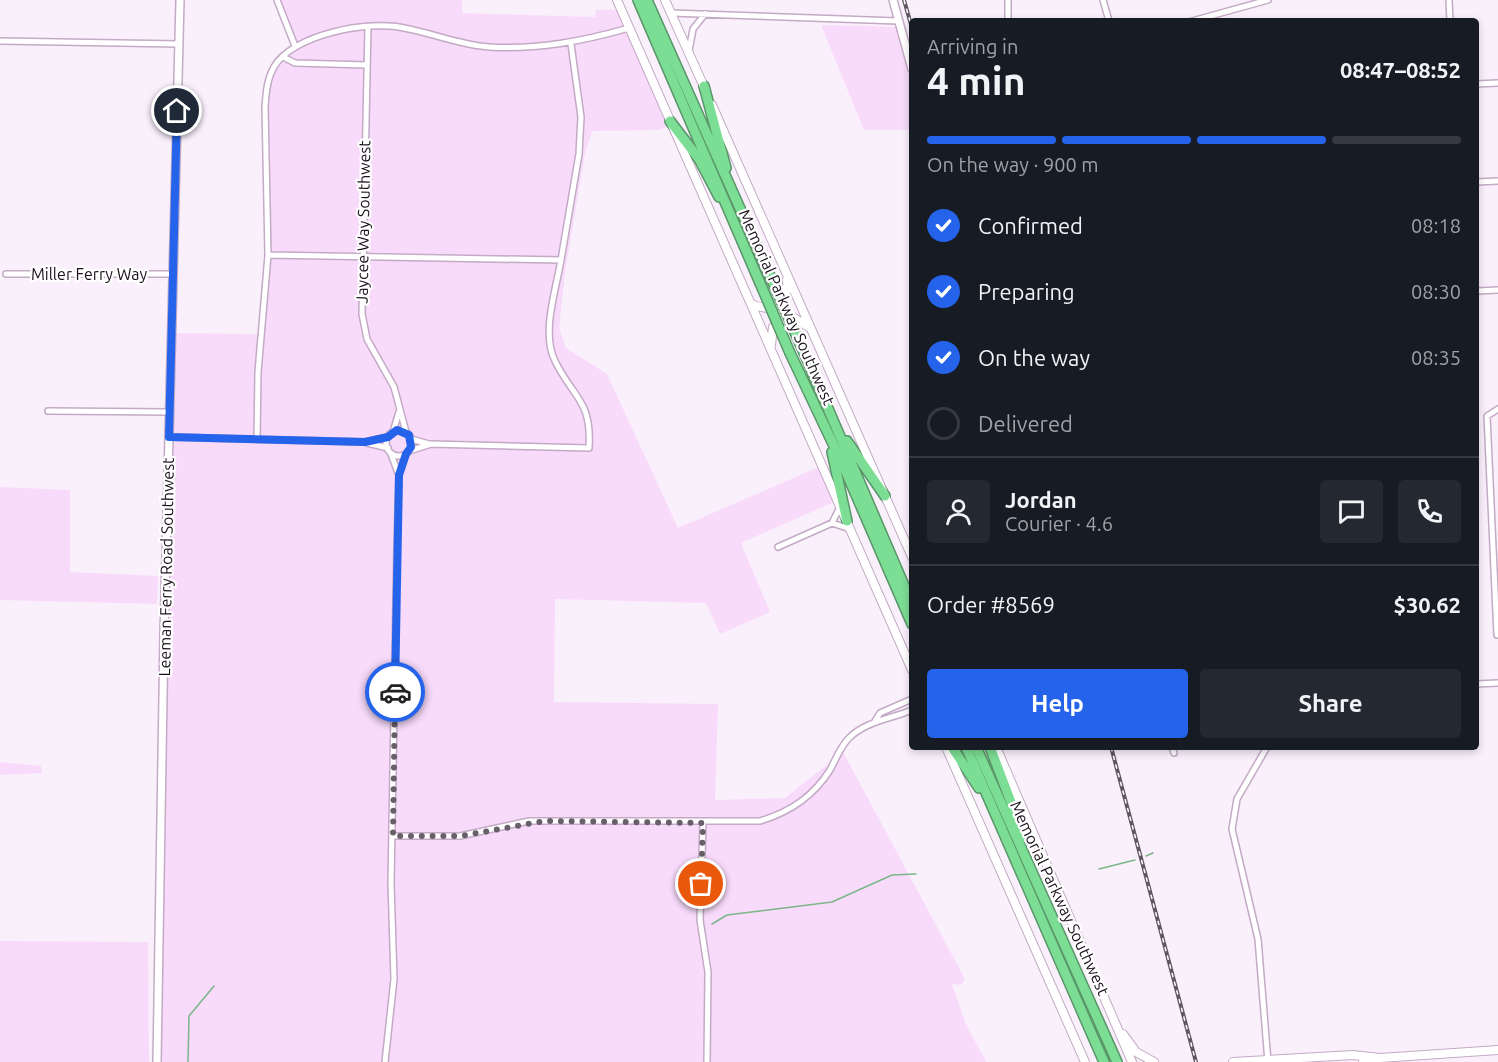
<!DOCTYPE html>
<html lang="en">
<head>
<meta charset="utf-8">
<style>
	:root { --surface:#171b24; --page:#242831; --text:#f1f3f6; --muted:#9ea1a6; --line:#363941; --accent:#2563eb }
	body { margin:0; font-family:Ubuntu,sans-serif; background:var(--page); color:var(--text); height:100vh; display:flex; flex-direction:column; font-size:22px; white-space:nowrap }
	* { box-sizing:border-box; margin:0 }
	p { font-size:20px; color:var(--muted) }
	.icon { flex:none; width:33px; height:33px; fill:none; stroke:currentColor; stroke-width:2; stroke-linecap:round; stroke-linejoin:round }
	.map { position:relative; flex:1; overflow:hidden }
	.details { position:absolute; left:909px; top:18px; width:570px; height:732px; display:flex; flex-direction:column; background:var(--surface); border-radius:6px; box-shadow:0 3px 9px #0003 }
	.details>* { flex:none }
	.pin { position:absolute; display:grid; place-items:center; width:51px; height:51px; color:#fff; margin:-26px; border:3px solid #fff; border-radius:50%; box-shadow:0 2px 6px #0007 }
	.courier { position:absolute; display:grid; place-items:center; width:60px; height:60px; margin:-30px; border:4px solid #2563eb; border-radius:50%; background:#fff; color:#222; box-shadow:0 2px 8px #0007 }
	.headline em { font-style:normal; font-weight:700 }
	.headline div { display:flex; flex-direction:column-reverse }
	.headline { display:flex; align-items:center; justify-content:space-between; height:102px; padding:0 18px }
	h1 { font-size:39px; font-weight:700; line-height:45px }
	.bar { display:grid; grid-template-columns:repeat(4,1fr); gap:9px 6px; align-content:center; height:72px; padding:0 18px }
	.bar i { height:8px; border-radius:4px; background:var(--line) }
	.bar .active { background:var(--accent) }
	.bar p { grid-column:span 4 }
	.line { display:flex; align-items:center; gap:15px; padding:0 18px; border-top:2px solid var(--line) }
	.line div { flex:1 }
	.round { display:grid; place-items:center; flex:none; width:63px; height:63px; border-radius:6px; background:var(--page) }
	ol { padding:0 18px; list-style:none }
	li { display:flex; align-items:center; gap:18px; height:66px }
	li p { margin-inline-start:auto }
	li .icon { padding:6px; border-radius:50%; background:var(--accent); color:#fff; stroke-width:4 }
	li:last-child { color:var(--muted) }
	li i { width:33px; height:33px; border:3px solid var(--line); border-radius:50% }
	.cta { display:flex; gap:12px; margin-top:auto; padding:12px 18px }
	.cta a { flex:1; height:69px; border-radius:6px; background:var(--accent); color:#fff; font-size:24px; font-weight:700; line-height:69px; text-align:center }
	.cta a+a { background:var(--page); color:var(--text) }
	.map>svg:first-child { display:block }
</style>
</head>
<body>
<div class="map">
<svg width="1498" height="1062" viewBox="0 0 1498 1062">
	<rect width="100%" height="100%" fill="#faf0fc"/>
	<path fill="#f8dafb" d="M 277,0 L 462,0 L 462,13 L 595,17 L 596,10 L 621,10 L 672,125 L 659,130 L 592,131 L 585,154 L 565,272 L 559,328 L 566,348 L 607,374 L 678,528 L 819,467 L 834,502 L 741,543 L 770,612 L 720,634 L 706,603 L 555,599 L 554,702 L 718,704 L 715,800 L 785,798 L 843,752 L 965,979 L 961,985 L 952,984 L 966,1024 L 986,1062 L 157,1062 L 170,333 L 261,334 L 268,255 L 265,107 L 275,66 L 295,46 Z
		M 821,25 L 896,27 L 912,88 L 912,130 L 864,130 Z
		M 0,487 L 70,490 L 70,572 L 158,576 L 157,604 L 0,600 Z
		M 0,762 L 41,766 L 42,773 L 0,775 Z
		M 0,941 L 148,942 L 149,1062 L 0,1062 Z"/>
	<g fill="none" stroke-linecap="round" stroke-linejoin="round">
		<path stroke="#7bb688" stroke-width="1.5" d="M 1146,856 L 1153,853
			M 1099,869 L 1135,860
			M 712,924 L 727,915 L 832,902 L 892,875 L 916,874
			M 188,1062 L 189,1016 L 214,986"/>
		<defs>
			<path id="minor" d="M 277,0 L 295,46
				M 1008,0 L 1008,21
				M 1103,0 L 1109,21
				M 1449,0 L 1450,21
				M 671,13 L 898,21
				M 1192,21 L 1268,0
				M 368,26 L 362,314 L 367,339 L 394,387 L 406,432
				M 0,41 L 179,44
				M 689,51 L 693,29 L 705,14
				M 283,57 L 295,63 L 367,65
				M 1476,84 L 1498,83
				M 1476,182 L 1498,181
				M 268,255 L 561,260 L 579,154 L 581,117 L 571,44
				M 6,274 L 172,274
				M 1476,291 L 1498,290
				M 48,411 L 169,412
				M386 443a13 13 0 1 1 26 0a13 13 0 1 1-26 0Z
				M 393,432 L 399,412
				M 169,437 L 365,442 L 388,437
				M 257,439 L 258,372 L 268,255 L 265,107 C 266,93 267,79 274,67 C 293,34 369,20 404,28 C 432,33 460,45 489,47 C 538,50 583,41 629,28
				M 411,439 L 429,444
				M 367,443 L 388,448
				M 409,451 L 431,444 L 589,448 C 592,400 573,398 555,361 C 541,333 556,290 561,260
				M 391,454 L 398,473
				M 840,507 L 832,523 L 850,529
				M 778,547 L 832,523
				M 1497,635 L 1487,416 L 1498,409
				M 1476,684 L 1498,683
				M 875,721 L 880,713 L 912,699
				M 1172,747 L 1174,753
				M 1267,747 L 1237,799 L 1232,829 L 1258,939 L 1268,1062
				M 703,823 L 700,920 L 708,972 L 707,1062
				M 393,836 L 460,836 L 529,821 L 760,821 C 790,812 813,797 830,770 C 836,759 840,747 849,738 C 866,721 891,719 912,710
				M 385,1062 L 394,979 L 391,883 L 397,544 L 399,475 L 406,454"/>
			<path id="tertiary" d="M 893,0 L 912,69
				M 157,1062 L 164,635 L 180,0"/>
			<path id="secondary" d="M 617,0 L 912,670
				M 665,0 L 705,89
				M 712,105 L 912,557
				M 751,304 C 772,313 789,305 787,280
				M 771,345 L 773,327 L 786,319 L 794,318 L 807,326
				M 946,747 L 1085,1062
				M 996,747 L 1132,1062
				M 1123,1034 L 1136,1052 L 1154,1062
				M 1233,1062 L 1353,1055 L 1380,1058 L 1498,1050
				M 1363,1062 L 1376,1059"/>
			<path id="motorway" d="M 638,0 L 760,283
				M 647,0 L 771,278
				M 704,86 L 726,168
				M 670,121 L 699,159 L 719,197
				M 802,348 L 912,604
				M 790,353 L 843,465 L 912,624
				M 847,441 L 885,496
				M 832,452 L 847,521
				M 952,747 L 979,788
				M 966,747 L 1104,1062
				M 976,747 L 1117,1062
				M 990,747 L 1017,818 L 1021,838"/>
		</defs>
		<use href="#minor" stroke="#c3aac5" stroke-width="8"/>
		<use href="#tertiary" stroke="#c3aac5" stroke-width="10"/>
		<use href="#secondary" stroke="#c3aac5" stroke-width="10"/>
		<use href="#motorway" stroke="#5a966a" stroke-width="12"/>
		<use href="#minor" stroke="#fff" stroke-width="5"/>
		<use href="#tertiary" stroke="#fff" stroke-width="7"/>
		<use href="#secondary" stroke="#fff" stroke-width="8"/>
		<use href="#motorway" stroke="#7cdd94" stroke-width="9"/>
		<defs>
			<path id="rail" d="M 904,0 L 912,28
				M 1111,747 L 1196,1062"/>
		</defs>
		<use href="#rail" stroke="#5f5660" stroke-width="4"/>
		<use href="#rail" stroke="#fff" stroke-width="1.5" stroke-dasharray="4.5" stroke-linecap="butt"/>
		<defs>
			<path id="motorway-bridge" d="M 771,278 L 802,348
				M 760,283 L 790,353"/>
		</defs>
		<use href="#motorway-bridge" stroke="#5a966a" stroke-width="12" stroke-linecap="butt"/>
		<use href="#motorway-bridge" stroke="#7cdd94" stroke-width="9"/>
	</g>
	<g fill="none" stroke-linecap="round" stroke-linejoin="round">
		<path stroke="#685f6a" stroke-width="6" stroke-dasharray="0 10.8" d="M 395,692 L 393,836 L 460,836 L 545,821 L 703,823 L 701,884"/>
		<path stroke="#2563eb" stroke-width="8" d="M 177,111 L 169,437 L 365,442 L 388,437 L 397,430 L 409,435 L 411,447 L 406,454 L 399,475 L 395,692"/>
	</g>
	<g text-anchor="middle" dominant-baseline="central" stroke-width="4.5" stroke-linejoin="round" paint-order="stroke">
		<g font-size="16" fill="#1a111b" stroke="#fff">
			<text transform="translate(363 222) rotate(-89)">Jaycee Way Southwest</text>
			<text x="89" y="274">Miller Ferry Way</text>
			<text transform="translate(787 307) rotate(66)">Memorial Parkway Southwest</text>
			<text transform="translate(166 567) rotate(-89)">Leeman Ferry Road Southwest</text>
			<text transform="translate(1060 898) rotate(65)">Memorial Parkway Southwest</text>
		</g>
	</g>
</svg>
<div class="pin" style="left:701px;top:884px;background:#ea580c"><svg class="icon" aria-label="bag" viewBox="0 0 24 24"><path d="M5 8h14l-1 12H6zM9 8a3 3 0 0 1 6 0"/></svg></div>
<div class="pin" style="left:177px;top:111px;background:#1f2937"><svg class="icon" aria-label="home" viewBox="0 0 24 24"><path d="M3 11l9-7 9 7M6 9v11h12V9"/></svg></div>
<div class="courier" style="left:395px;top:692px"><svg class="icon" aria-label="car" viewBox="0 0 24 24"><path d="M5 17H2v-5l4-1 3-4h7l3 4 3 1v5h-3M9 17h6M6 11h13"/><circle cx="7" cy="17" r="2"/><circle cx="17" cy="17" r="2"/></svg></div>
<section class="details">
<div class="headline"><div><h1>4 min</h1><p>Arriving in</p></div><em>08:47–08:52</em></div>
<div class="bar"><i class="active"></i><i class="active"></i><i class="active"></i><i></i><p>On the way · 900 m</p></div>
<ol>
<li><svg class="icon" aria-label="check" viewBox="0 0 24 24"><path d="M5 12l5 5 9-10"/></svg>Confirmed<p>08:18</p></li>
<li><svg class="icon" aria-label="check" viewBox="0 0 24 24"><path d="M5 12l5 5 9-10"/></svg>Preparing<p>08:30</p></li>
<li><svg class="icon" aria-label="check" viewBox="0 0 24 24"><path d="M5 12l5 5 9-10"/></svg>On the way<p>08:35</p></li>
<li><i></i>Delivered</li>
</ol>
<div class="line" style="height:108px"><a class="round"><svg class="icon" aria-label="person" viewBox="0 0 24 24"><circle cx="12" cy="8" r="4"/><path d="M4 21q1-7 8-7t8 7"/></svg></a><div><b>Jordan</b><p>Courier · 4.6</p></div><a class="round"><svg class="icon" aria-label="chat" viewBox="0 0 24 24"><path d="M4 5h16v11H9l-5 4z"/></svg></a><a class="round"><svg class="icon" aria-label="phone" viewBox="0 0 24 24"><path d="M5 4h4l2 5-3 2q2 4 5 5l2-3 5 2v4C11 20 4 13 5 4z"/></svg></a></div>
<div class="line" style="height:78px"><div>Order #8569</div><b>$30.62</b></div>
<div class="cta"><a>Help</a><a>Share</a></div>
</section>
</div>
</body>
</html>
